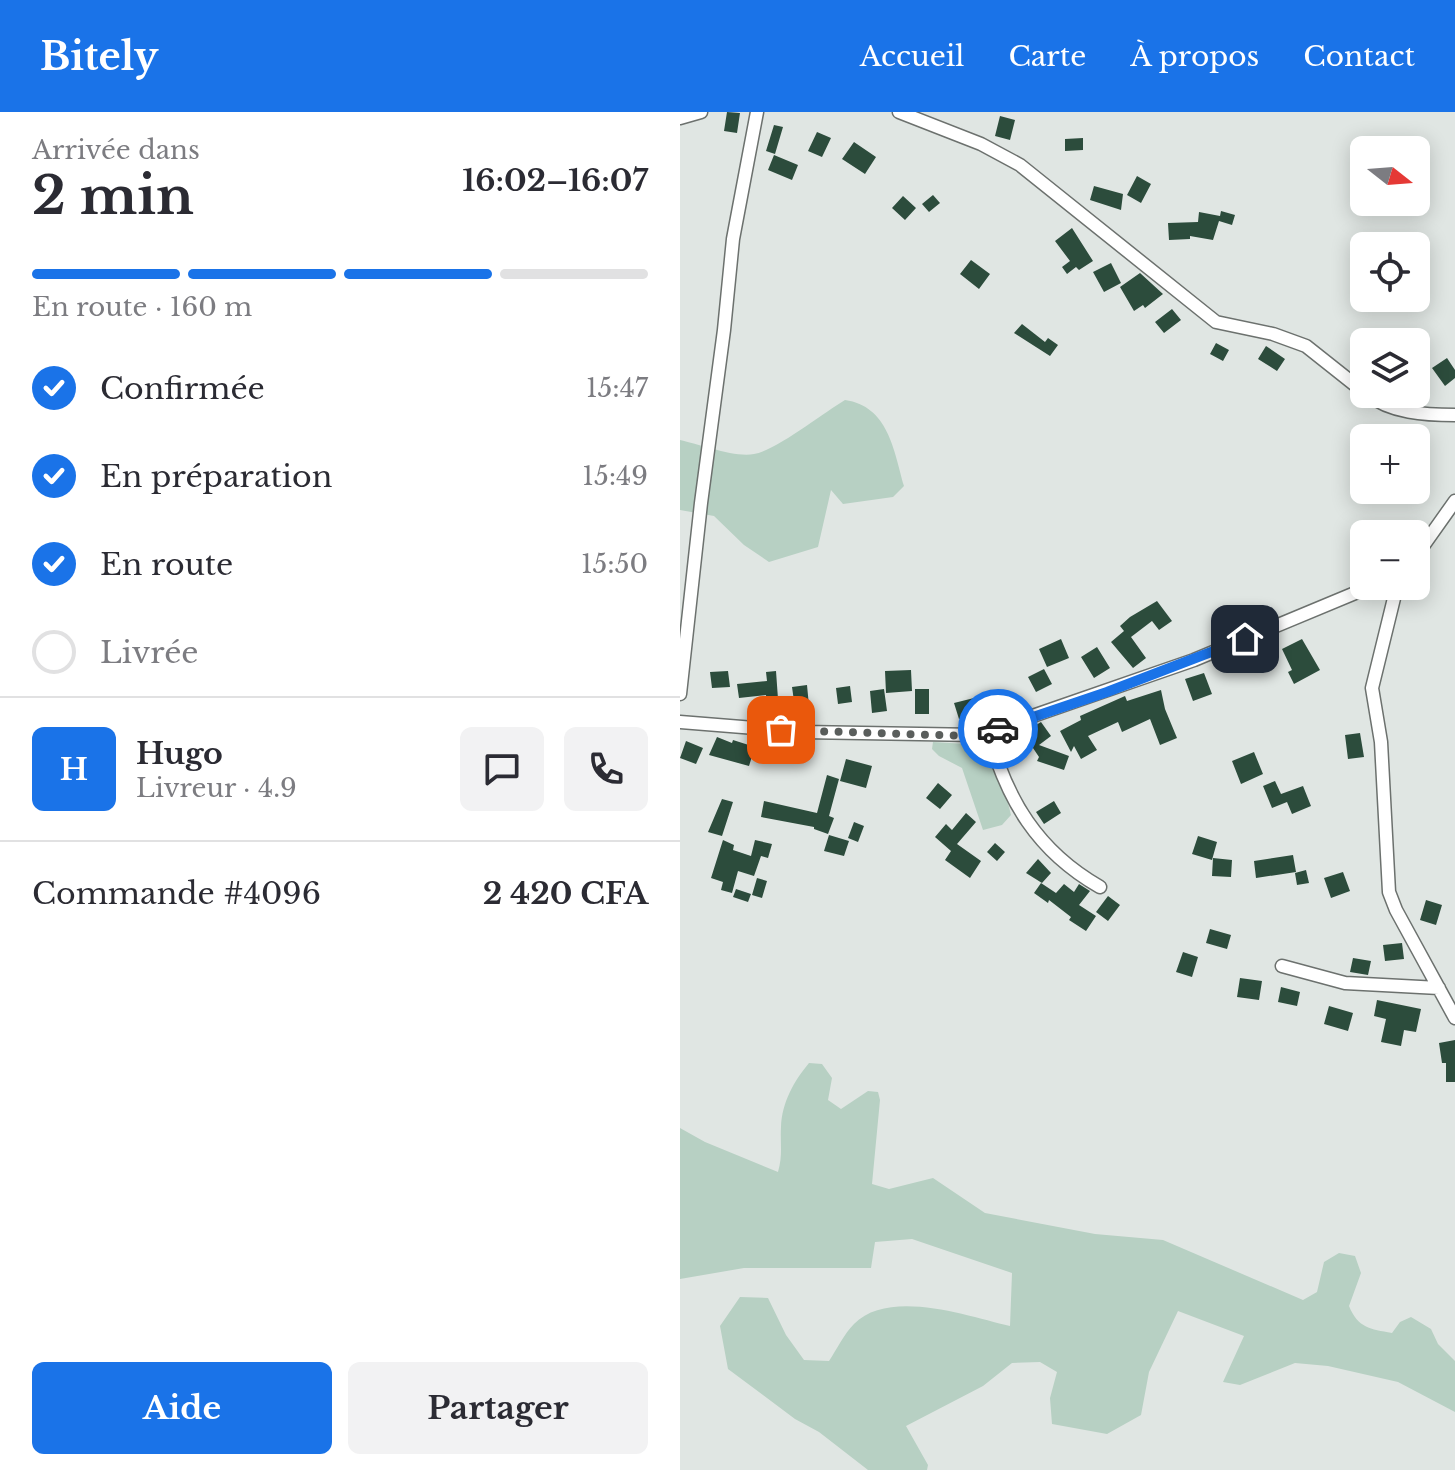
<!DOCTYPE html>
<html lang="fr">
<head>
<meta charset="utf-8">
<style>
	:root { --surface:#fff; --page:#f2f2f3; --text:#2b2b33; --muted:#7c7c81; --line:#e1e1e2; --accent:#1a73e8 }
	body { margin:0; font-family:"Libre Baskerville",serif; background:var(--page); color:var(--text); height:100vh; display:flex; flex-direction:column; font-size:30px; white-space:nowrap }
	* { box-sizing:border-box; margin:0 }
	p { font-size:26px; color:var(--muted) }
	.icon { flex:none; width:44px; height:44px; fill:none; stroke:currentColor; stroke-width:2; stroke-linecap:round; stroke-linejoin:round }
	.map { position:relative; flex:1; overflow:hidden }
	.sheet { display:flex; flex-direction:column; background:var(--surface); width:680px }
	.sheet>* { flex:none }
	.needle { width:52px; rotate:107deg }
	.fabs { position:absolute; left:670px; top:24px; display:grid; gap:16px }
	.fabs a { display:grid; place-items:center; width:80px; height:80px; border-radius:12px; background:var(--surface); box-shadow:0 4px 20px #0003; font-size:40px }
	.pin { position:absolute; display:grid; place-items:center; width:68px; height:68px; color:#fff; margin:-34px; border-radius:16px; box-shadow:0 4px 12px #0006 }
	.courier { position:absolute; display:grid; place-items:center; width:80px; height:80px; margin:-40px; border:6px solid #1a73e8; border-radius:50%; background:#fff; color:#222; box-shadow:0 2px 10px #0007 }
	.overview em { font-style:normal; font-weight:700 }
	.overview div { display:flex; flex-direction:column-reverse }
	.overview { display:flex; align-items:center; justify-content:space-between; height:136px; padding:0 32px }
	h1 { font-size:52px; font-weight:700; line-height:60px }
	.bar { display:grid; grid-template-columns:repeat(4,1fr); gap:12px 8px; align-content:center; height:96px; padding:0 32px }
	.bar i { height:10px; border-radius:6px; background:var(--line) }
	.bar .active { background:var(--accent) }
	.bar p { grid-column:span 4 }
	.line { display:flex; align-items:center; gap:20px; padding:0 32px; border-top:2px solid var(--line) }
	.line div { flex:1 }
	.round { display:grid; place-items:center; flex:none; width:84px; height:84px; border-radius:12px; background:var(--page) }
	ol { padding:0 32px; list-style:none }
	li { display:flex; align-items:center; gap:24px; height:88px }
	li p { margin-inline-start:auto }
	li .icon { padding:8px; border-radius:50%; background:var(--accent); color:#fff; stroke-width:4 }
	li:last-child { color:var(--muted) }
	li i { width:44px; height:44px; border:4px solid var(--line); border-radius:50% }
	.button { display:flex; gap:16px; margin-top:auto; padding:16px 32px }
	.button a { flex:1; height:92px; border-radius:12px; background:var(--accent); color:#fff; font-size:32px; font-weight:700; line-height:92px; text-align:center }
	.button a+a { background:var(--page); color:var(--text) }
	header { display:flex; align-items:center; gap:48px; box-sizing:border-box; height:112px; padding:0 40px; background:var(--accent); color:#fff }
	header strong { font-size:38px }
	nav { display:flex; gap:44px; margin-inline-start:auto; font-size:28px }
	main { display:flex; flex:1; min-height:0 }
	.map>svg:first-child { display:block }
</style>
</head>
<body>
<header>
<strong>Bitely</strong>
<nav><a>Accueil</a><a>Carte</a><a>À propos</a><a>Contact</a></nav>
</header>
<main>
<section class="sheet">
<div class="overview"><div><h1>2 min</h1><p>Arrivée dans</p></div><em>16:02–16:07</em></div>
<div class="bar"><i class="active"></i><i class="active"></i><i class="active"></i><i></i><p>En route · 160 m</p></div>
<ol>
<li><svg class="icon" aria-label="check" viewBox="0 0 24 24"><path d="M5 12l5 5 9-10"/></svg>Confirmée<p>15:47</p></li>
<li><svg class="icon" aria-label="check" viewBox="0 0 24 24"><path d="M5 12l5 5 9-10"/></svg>En préparation<p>15:49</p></li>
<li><svg class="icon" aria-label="check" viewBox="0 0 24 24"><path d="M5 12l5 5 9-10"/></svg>En route<p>15:50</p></li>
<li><i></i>Livrée</li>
</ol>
<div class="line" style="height:144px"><b class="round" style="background:var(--accent);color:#fff">H</b><div><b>Hugo</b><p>Livreur · 4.9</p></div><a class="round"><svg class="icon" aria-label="chat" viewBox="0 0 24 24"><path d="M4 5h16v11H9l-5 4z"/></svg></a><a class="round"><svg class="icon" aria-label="phone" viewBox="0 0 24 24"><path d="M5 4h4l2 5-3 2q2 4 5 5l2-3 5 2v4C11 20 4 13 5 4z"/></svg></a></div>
<div class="line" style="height:104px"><div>Commande #4096</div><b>2 420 CFA</b></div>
<div class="button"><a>Aide</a><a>Partager</a></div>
</section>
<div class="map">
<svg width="775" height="1358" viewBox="0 0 775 1358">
	<rect width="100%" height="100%" fill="#e0e6e3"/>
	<path fill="#b7d0c3" d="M 165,288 C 208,294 214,338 224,374 L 213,385 L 163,392 L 151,378 L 138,435 L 89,450 L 64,433 L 34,404 L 0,398 L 0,328 C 19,332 55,346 74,342 C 97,338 143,301 165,288 Z
		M 253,630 L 304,633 L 323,671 L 331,703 L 322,713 L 303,718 L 282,656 L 259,644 L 252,637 Z
		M 129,951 L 142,952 L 152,966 L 148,988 L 161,997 L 188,979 L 198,980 L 200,988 L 192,1072 L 209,1077 L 253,1066 L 305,1101 L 415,1122 L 483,1128 L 623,1188 L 637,1180 L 644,1150 L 659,1141 L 675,1144 L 681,1161 L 669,1194 C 678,1216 690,1217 712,1221 L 720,1210 L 731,1205 L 751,1217 L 758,1232 L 775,1249 L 775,1300 L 718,1270 L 648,1254 L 615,1251 L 560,1273 L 543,1270 L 564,1224 L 498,1199 L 469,1260 L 461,1303 L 427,1322 L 372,1312 L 370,1286 L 377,1260 L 360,1250 L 332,1251 L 303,1274 L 226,1314 L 248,1353 L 247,1358 L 188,1358 L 139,1320 L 115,1307 L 48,1257 L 40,1214 L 60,1185 L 88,1186 L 106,1223 L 124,1248 L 149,1249 C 157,1237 164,1222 174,1212 C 209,1176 288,1204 330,1214 L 332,1161 L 232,1127 L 195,1130 L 191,1156 L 64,1156 L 0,1167 L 0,1016 L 25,1030 L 98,1060 C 103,1042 100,1032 101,1015 C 102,990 114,969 129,951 Z"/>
	<path fill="#2c4c3c" d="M 47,0 L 60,1 L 57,21 L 44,19 Z
		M 320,4 L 335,8 L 330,28 L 315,24 Z
		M 94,13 L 103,15 L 95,42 L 86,39 Z
		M 137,20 L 151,26 L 142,45 L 128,39 Z
		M 403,26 L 403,38 L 385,39 L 385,27 Z
		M 174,30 L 196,45 L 185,62 L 162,47 Z
		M 94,43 L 118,53 L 112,68 L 88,58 Z
		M 457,64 L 471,72 L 461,91 L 447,83 Z
		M 414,74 L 443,82 L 441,98 L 410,88 Z
		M 253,83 L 260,91 L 249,100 L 242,92 Z
		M 223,84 L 236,96 L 225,108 L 212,96 Z
		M 541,99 L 555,103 L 552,113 L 539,109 L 533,128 L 510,124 L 510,127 L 489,128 L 488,111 L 518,110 L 519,100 L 540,104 Z
		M 392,116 L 413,149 L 399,158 L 396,155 L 387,162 L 382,155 L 390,149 L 375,129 Z
		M 291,148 L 310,162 L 299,177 L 280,162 Z
		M 431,151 L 441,171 L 424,180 L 413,160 Z
		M 460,161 L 483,182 L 465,196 L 463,193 L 454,199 L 440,175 Z
		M 492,197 L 501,208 L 484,221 L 475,210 Z
		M 342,212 L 365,230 L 368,226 L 378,233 L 370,244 L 334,221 Z
		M 536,231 L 549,238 L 543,249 L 530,242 Z
		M 586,234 L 605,247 L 597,259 L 578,247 Z
		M 767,246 L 775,258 L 775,266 L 765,274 L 752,256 Z
		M 684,430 L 684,456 L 674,457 L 671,432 Z
		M 477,489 L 492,509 L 479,518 L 472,509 L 451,525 L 466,546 L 453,556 L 431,530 L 444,519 L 440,514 L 450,505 Z
		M 381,527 L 389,546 L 367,555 L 359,537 Z
		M 622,527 L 640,558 L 614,572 L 608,560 L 612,558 L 602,537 Z
		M 417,535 L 430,556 L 414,566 L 401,545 Z
		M 364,557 L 372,572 L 356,580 L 348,565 Z
		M 231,558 L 232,579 L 206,581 L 205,559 Z
		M 48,559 L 50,575 L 32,576 L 30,560 Z
		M 96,559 L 99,601 L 87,601 L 86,583 L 59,586 L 57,572 L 87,569 L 86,560 Z
		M 524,561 L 532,582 L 513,589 L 505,567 Z
		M 127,573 L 129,594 L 115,596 L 112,575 Z
		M 170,574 L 172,590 L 158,592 L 156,576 Z
		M 204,577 L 207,599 L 192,601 L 190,579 Z
		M 235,577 L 249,577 L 249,602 L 235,602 Z
		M 481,578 L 485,597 L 497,626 L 480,633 L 470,607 L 442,620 L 438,610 L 408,624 L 417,638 L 401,647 L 394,634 L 391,640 L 380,619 L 401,608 L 400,604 L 445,584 L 447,589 Z
		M 294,586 L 299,602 L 279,607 L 274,591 Z
		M 361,610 L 371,624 L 359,633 L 389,644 L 384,658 L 357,649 L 359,645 L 343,621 Z
		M 680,621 L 684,645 L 668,647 L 665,623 Z
		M 37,625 L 52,631 L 53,628 L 75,635 L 69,654 L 29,643 Z
		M 6,629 L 23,636 L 16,652 L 0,646 Z
		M 574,640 L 583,662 L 561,672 L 552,649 Z
		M 166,647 L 192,654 L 186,676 L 160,669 Z
		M 147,663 L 159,667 L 149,704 L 154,706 L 148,722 L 134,717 L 134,715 L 81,705 L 84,689 L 137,701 Z
		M 595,669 L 601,682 L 623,674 L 631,694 L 612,702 L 607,690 L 592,696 L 583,674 Z
		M 258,671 L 272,683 L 260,697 L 246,686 Z
		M 42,687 L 53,690 L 42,724 L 28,720 Z
		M 374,689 L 381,701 L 364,712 L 356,700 Z
		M 286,701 L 296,710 L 277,732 L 301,749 L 290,766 L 265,748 L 271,739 L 255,725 L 266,712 L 272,718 Z
		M 174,710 L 184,714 L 178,730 L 168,726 Z
		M 149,723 L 169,729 L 164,744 L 144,739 Z
		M 518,724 L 537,730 L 532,748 L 512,742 Z
		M 43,728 L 54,733 L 53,738 L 71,744 L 75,728 L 92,732 L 88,746 L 81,744 L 74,764 L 58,759 L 52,781 L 41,778 L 43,770 L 31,766 Z
		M 315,731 L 325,740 L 317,749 L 307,740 Z
		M 613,743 L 616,760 L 576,766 L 574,749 Z
		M 533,746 L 552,748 L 551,765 L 532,764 Z
		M 358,747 L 371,761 L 362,771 L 346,761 Z
		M 626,758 L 629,771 L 617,773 L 615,761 Z
		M 663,760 L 670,779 L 651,786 L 644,766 Z
		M 77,766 L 87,769 L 82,786 L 72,783 Z
		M 361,771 L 376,781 L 384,772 L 394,780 L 399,772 L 410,779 L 399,793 L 416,804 L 406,819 L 389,808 L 391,805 L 369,788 L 368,791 L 354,781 Z
		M 56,777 L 71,782 L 68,790 L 53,785 Z
		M 428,784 L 440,793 L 428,809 L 416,800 Z
		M 746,788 L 762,793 L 756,813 L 740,808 Z
		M 530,817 L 551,823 L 547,837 L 526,831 Z
		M 722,831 L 724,847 L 705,849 L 703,833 Z
		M 503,840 L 518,845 L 512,865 L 496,860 Z
		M 673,846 L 691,849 L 688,863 L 670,860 Z
		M 560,866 L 582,869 L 579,888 L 557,885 Z
		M 601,875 L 620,880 L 617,894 L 598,890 Z
		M 697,888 L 741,897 L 736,920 L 724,918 L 721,934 L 701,930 L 706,907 L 694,904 Z
		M 649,894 L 673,901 L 668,919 L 644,912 Z
		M 775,928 L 775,970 L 766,970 L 766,951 L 762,951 L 759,931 Z"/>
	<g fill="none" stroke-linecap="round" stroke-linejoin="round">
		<defs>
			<path id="street" d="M 219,0 L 301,32 L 340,53 L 536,210 L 593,222 L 626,234 L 684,280
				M 0,6 L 21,0
				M 687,282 C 711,301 745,303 775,303
				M 736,444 L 775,389
				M 717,474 L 692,576 L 701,630 L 709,780 L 716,798 L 775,906
				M 0,582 L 21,391 L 44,218 L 53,127 L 77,0
				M 0,610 L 123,620 L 298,623 L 514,548 L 692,474
				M 308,620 C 327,688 357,739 420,775
				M 602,854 L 665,871 L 759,876"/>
		</defs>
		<use href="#street" stroke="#6c716e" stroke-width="15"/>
		<use href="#street" stroke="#fff" stroke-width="12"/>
	</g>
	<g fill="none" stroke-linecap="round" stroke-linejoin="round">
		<path stroke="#5a5e5c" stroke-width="8" stroke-dasharray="0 14.4" d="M 101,618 L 287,624 L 318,617"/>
		<path stroke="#1a73e8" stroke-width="10" d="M 318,617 L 427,580 L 565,527"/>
	</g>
</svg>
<div class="fabs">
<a><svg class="needle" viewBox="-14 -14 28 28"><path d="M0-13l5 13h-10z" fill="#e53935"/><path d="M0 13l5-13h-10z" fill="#7c7c81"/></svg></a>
<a><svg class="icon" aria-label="locate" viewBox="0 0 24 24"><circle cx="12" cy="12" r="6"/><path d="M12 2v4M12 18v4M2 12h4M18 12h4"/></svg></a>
<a><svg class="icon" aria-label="layers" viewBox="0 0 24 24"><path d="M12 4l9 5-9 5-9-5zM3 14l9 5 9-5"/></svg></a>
<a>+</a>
<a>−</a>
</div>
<div class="pin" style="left:101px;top:618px;background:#ea580c"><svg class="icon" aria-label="bag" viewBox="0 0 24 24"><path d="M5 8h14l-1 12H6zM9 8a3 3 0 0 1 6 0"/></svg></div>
<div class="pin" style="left:565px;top:527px;background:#1f2937"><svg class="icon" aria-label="home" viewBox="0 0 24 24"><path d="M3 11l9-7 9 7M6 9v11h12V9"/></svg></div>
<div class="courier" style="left:318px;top:617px"><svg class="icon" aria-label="car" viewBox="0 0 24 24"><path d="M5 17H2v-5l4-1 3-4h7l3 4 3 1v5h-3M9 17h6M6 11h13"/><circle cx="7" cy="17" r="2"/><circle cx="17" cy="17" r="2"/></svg></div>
</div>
</main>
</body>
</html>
